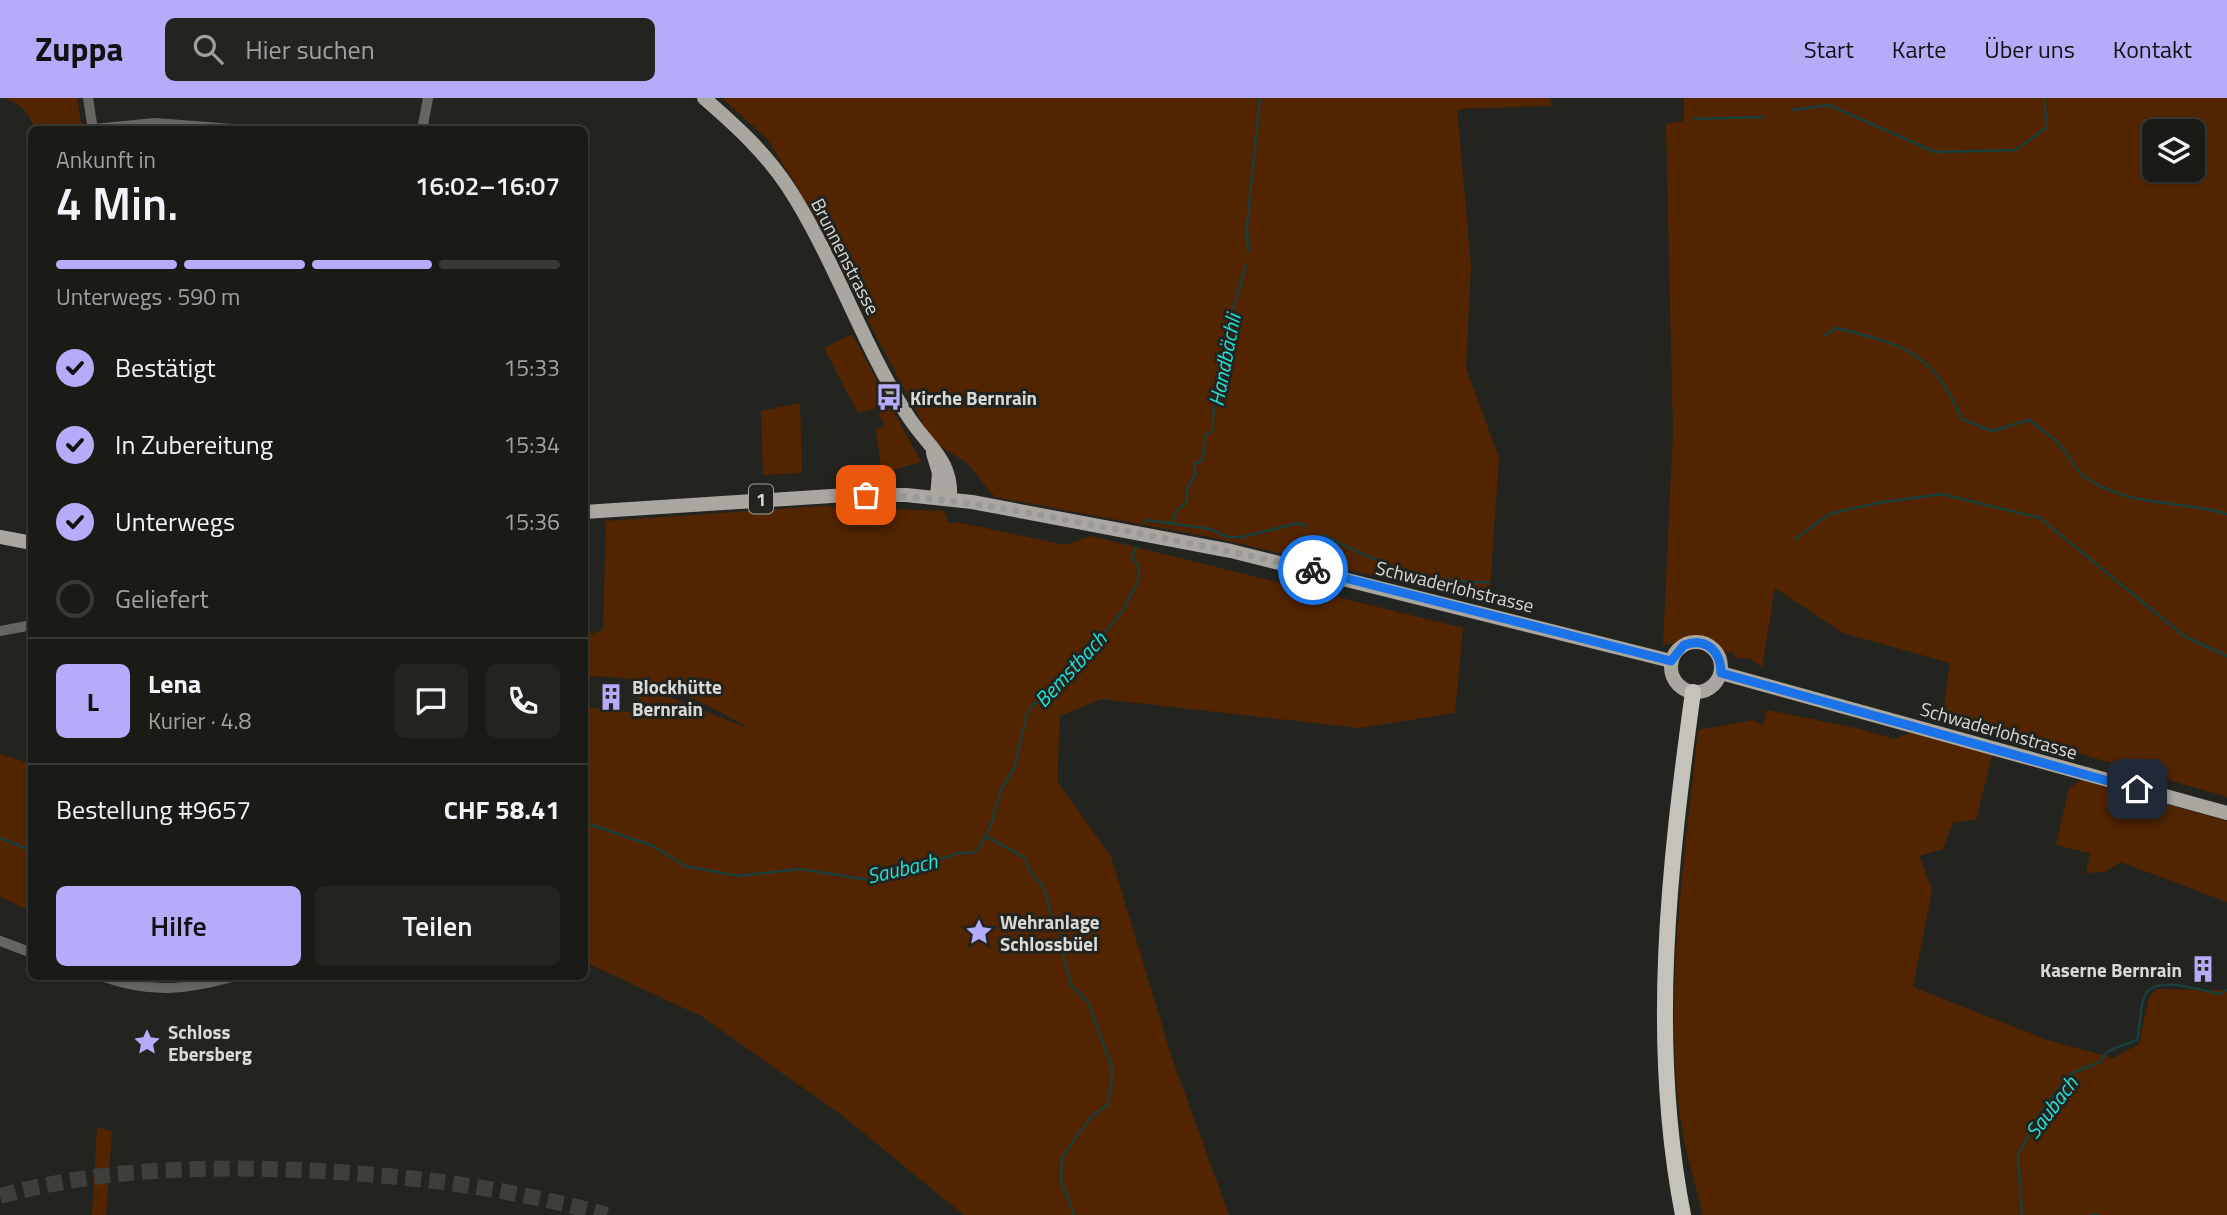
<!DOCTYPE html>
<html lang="de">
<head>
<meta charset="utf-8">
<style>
	:root { --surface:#1a1b17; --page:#232420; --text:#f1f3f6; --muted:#9fa1a1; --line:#383936; --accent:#b4acf9 }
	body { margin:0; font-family:"Titillium Web",sans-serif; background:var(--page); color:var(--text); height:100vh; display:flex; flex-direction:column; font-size:26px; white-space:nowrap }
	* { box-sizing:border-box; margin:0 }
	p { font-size:23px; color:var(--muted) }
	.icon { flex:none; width:38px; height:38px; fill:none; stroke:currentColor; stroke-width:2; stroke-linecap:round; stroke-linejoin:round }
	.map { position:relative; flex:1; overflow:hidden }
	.panel { position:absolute; left:28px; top:28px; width:560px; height:854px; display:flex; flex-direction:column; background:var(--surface); border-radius:10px; box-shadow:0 2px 5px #0004,0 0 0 2px var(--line) }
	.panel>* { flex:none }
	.tools { position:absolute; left:2142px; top:21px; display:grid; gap:14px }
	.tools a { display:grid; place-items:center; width:63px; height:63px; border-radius:10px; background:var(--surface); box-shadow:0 2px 5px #0004,0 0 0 2px var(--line); font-size:35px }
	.pin { position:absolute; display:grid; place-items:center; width:60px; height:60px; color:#fff; margin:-30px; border-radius:14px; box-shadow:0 4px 10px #0006 }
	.courier { position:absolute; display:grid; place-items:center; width:70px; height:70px; margin:-35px; border:5px solid #1a73e8; border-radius:50%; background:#fff; color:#222; box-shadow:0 2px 9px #0007 }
	.head em { font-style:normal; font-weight:600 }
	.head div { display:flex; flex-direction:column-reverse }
	.head { display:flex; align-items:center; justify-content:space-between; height:119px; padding:0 28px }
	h1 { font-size:46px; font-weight:600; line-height:52px }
	.bar { display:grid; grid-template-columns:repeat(4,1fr); gap:10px 7px; align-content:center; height:84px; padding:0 28px }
	.bar i { height:9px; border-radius:5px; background:var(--line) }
	.bar .current { background:var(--accent) }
	.bar p { grid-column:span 4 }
	.line { display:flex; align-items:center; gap:18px; padding:0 28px; border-top:2px solid var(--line) }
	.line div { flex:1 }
	.round { display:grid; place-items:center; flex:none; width:74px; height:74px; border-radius:10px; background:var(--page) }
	ol { padding:0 28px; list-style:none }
	li { display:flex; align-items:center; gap:21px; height:77px }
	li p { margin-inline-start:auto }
	li .icon { padding:7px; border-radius:50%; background:var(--accent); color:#111; stroke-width:4 }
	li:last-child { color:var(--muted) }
	li i { width:38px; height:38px; border:4px solid var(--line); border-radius:50% }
	.primary-button { display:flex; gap:14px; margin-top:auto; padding:14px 28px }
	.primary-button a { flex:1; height:80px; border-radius:10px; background:var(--accent); color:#111; font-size:28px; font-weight:600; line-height:80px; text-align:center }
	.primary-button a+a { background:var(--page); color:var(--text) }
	header { display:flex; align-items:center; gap:42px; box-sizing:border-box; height:98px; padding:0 35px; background:var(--accent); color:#111 }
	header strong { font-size:33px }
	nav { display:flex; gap:38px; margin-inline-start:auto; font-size:24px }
	.search { width:490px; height:63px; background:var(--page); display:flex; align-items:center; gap:18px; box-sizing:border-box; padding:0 24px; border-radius:10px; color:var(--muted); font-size:26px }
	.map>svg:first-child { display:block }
</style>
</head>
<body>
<header>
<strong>Zuppa</strong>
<div class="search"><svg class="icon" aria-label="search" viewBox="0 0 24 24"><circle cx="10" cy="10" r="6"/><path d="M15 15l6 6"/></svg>Hier suchen</div>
<nav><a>Start</a><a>Karte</a><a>Über uns</a><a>Kontakt</a></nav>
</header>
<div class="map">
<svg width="2227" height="1117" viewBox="0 0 2227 1117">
	<rect width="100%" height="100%" fill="#23241f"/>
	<path fill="#522500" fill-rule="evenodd" d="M 0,0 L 77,0 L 82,31 L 33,31 C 33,15 15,1 0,0 Z
		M 722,0 L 1550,0 L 1551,8 L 1457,11 L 1471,167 L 1466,270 L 1499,360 L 1489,505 L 1220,441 L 995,399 L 967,365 L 932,343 L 795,85 L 767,41 Z
		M 1684,0 L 2227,0 L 2227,699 L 2064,651 L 2046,644 L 2043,639 L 2042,648 L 1942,623 L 1950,565 L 1843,535 L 1775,490 L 1762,569 L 1749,560 L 1738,561 L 1732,554 L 1725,555 L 1701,540 L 1663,547 L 1673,334 L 1666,26 L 1684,23 ZM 2154,33 L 2193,33 L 2193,72 L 2154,72 Z
		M 852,236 L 921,364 L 882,375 L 876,332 L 884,328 L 877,310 L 858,315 L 824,250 Z
		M 800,305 L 802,375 L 763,377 L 761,313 Z
		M 821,408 L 944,413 L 948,425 L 957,424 L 1065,447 L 1091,438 L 1463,530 L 1455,615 L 1359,630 L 1101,601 L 1060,618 L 1057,683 L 1111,759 L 1172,960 L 1229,1117 L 964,1117 L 839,1015 L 701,918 L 585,864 L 585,609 L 628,614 L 647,590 L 750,631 C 700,601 645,575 585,579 L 585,538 L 603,532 L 606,423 Z
		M 1767,612 L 1856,630 L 1894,641 L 1910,635 L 1992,657 L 1976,722 L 1953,724 L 1943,751 L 1919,758 L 1932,792 L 1913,889 L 2047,942 L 2113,960 L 2139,946 L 2149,899 L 2157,891 L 2227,892 L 2227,1117 L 1703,1117 C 1696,1086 1685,1055 1681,1024 C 1663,895 1685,761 1698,632 L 1753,622 L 1763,627 Z
		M 0,656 L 31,666 L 31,813 L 0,799 Z
		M 2082,682 L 2227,723 L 2227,804 L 2121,764 L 2104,774 L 2086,775 L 2090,755 L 2056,747 L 2069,690 Z
		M 97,1029 L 112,1033 L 106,1117 L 92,1117 Z"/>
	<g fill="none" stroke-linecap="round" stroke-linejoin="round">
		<path stroke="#193f3c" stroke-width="2.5" d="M 1792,12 L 1829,7 L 1935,54 L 2016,52 L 2047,29 L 2044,0
			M 1694,21 L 1763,19
			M 1248,154 L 1247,128 L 1260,0
			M 1824,238 L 1836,230 C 1904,247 1932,253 1962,321 L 1992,333 L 2029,322 C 2039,330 2051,337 2059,346 C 2069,356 2074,372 2086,380 C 2128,409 2181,402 2227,416
			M 1144,425 L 1147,422 L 1210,431 L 1228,439 L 1242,439 L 1299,425 L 1306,428
			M 1172,425 L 1177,412 L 1187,404 L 1187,391 L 1196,376 L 1194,366 L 1203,362 L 1205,338 L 1212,333 L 1215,298 L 1226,274 L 1223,247 L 1246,167
			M 1322,436 C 1371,463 1430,487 1488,484
			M 1795,441 L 1829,416 L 1877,405 L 1942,396 L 2040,420 L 2184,538 L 2227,558
			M 584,724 L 653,748 L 685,768 L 739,778 L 799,771 L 869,782 L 898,767 L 925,767 L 958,755 L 972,755 L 978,752 L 990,729 L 1002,690 L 1014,670 L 1027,616 L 1032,607 L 1047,600 L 1053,587 L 1071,576 L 1124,511 L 1139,481 L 1139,469 L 1132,459 L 1136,449
			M 986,738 L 1025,760 L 1031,775 L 1044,789 L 1051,818 L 1061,831 L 1062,852 L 1071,887 L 1088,904 L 1113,972 L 1108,1006 L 1091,1019 L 1062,1059 L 1061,1082 L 1074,1117
			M 0,740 L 32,753
			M 2022,1117 L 2018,1057 L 2044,1009 L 2070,976 L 2100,964 L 2108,953 L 2137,942 C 2141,928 2139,910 2145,897 C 2155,876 2203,893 2220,896 L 2227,892
			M 2090,1117 L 2098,1117"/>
		<path stroke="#3e3f3a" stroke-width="16" stroke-dasharray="16 8" stroke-linecap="butt" d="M 0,1098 C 99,1071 199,1068 302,1072 C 405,1077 507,1089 607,1117"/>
		<path stroke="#676562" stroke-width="10" d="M 88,0 L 93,32
			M 93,31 L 155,25 L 246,32
			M 422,32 L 428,0
			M 0,533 L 32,527
			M 0,843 L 32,855
			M 101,878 C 152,896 185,892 236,878"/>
		<path stroke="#aaa7a1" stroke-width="14" d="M 704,0 C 735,27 765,54 788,89 C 834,160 861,243 906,315 C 925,347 953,360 950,401
			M 933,355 L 939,375 L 937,399
			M 584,414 L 847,397 L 906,397 L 972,404 L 1231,453 L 1671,563
			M 0,439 L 32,445
			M1671 569a25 25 0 1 1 50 0a25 25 0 1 1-50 0Z
			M 1721,575 L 2227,715"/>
		<path stroke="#c5c2ba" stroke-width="16" d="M 1683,1117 C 1649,943 1669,768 1693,594"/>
	</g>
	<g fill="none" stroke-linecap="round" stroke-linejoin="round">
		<path stroke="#999a96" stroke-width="7" stroke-dasharray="0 12.6" d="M 866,397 C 941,398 1010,411 1083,425 C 1160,439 1237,454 1313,472"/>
		<path stroke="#1a73e8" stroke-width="9" d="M 1313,472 L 1671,563 L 1684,547 C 1706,539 1721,553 1721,575 L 2137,691"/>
	</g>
	<defs>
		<symbol id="bus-bare" viewBox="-9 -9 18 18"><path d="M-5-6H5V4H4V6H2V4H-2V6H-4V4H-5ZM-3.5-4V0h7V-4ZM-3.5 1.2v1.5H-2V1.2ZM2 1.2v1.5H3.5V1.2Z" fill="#b4acf9" stroke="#23241f" stroke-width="2.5" paint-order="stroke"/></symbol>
		<symbol id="building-bare" viewBox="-9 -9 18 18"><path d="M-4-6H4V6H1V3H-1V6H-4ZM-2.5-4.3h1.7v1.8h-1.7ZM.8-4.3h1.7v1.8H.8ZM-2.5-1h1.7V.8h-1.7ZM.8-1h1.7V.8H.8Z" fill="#b4acf9" stroke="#23241f" stroke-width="2.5" paint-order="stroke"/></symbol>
		<symbol id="sight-bare" viewBox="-9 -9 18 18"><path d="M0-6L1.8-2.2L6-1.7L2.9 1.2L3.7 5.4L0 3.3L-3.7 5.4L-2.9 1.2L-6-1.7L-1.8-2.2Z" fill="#b4acf9" stroke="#23241f" stroke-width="2.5" paint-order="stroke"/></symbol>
	</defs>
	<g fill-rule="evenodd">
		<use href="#bus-bare" x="870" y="280" width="38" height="38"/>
		<use href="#building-bare" x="592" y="580" width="38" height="38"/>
		<use href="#sight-bare" x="960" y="815" width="38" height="38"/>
		<use href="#building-bare" x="2184" y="852" width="38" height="38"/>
		<use href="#sight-bare" x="128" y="925" width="38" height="38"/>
	</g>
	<g text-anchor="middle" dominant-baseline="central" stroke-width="6" stroke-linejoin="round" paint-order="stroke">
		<rect fill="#23241f" stroke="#a2a39f" stroke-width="2" x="749" y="386.5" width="24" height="29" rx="5"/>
		<g font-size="18" font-weight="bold" fill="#d9dad6">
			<text x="761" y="401">1</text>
		</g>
		<g font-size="19" fill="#d9dad6" stroke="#23241f">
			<text transform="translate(846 158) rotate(63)">Brunnenstrasse</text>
			<text transform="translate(1455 488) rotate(14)">Schwaderlohstrasse</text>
			<text transform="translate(1999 632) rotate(16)">Schwaderlohstrasse</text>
		</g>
		<g font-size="19" font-weight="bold" fill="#d9dad6" stroke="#23241f" text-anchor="start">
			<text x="910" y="299">Kirche Bernrain</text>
			<text x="632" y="588">Blockhütte<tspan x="632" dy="22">Bernrain</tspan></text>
			<text x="1000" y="823">Wehranlage<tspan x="1000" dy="22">Schlossbüel</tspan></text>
			<text x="2182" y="871" text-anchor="end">Kaserne Bernrain</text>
			<text x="168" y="933">Schloss<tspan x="168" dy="22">Ebersberg</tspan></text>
		</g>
		<g font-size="21" font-style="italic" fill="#20e2d7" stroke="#23241f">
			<text transform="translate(1224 262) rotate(-79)">Handbächli</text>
			<text transform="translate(1070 571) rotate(-47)">Bemstbach</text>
			<text transform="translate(902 770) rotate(-13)">Saubach</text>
			<text transform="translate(2051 1009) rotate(-53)">Saubach</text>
		</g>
	</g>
</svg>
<div class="tools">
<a><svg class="icon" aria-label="layers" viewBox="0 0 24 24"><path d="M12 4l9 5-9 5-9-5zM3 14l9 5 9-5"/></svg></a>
</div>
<div class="pin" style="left:866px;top:397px;background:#ea580c"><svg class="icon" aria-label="bag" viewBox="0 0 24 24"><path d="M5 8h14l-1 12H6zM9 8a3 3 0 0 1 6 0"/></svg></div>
<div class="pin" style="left:2137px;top:691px;background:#1f2937"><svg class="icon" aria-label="home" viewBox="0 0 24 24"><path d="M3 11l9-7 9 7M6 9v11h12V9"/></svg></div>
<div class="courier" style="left:1313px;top:472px"><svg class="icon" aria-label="bike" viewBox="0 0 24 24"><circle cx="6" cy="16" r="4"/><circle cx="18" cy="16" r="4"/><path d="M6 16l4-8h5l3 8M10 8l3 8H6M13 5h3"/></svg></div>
<section class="panel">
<div class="head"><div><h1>4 Min.</h1><p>Ankunft in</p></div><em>16:02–16:07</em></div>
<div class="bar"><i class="current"></i><i class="current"></i><i class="current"></i><i></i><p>Unterwegs · 590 m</p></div>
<ol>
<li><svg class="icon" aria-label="check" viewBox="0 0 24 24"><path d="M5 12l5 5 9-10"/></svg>Bestätigt<p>15:33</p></li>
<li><svg class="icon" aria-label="check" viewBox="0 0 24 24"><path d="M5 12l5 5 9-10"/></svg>In Zubereitung<p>15:34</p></li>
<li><svg class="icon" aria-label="check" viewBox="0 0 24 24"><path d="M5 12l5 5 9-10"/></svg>Unterwegs<p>15:36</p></li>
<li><i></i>Geliefert</li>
</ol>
<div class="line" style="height:126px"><b class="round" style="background:var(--accent);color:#111">L</b><div><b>Lena</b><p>Kurier · 4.8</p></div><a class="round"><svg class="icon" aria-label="chat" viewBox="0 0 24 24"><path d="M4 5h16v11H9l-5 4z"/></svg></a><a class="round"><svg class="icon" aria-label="phone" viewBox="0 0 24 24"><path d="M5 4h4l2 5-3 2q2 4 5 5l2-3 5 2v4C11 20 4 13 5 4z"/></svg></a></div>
<div class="line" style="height:91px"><div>Bestellung #9657</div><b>CHF 58.41</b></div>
<div class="primary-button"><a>Hilfe</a><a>Teilen</a></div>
</section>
</div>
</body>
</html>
